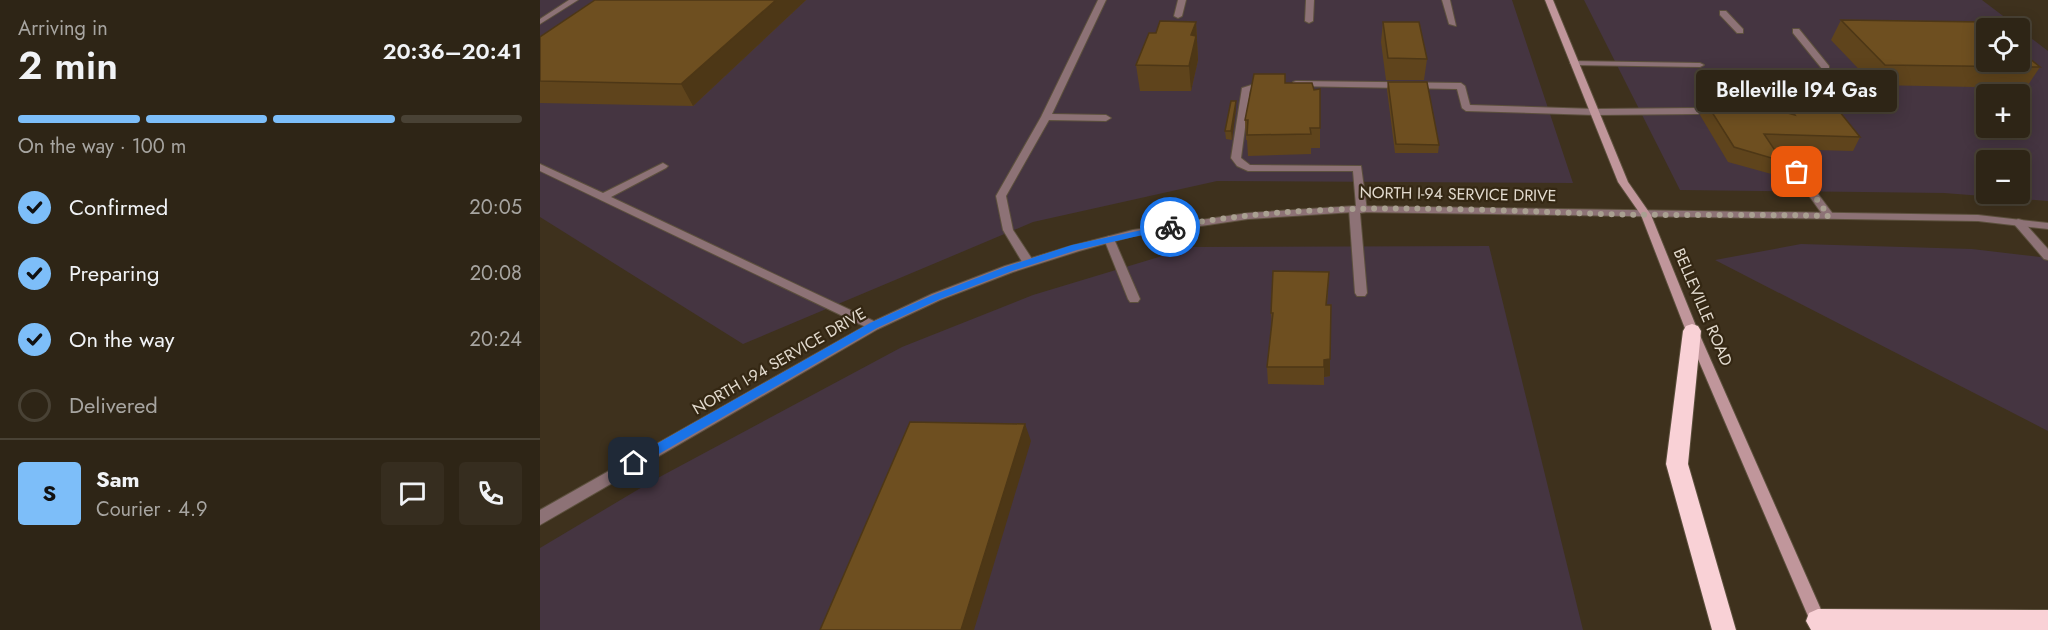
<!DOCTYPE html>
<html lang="en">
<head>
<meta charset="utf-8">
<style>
	:root { --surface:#2e2516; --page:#362d1f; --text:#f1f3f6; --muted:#a7a5a1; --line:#494235; --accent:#7dbef9 }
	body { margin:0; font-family:Jost,sans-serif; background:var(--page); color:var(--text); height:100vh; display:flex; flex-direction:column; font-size:22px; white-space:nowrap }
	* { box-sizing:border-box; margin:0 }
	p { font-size:20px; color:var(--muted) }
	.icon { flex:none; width:33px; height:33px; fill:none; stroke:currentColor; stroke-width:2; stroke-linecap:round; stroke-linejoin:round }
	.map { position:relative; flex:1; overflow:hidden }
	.side { display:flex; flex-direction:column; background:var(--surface); width:540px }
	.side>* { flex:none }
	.buttons { position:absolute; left:1436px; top:18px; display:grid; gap:12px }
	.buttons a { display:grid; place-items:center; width:54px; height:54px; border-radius:6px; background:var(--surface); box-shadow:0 3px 15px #0003,0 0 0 2px var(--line); font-size:30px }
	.pin { position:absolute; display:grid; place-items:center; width:51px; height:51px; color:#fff; margin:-26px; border-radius:12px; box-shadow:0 3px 9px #0006 }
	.courier { position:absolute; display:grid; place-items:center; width:60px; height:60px; margin:-30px; border:4px solid #1a73e8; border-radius:50%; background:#fff; color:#222; box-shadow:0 2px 8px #0007 }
	.bubble { position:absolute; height:42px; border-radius:6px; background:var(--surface); box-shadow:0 3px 15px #0003,0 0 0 2px var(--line); font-size:20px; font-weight:600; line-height:42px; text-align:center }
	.summary em { font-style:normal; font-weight:600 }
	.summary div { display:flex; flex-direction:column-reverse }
	.summary { display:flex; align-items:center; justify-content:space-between; height:102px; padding:0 18px }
	h1 { font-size:39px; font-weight:600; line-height:45px }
	.bar { display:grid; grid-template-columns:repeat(4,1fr); gap:9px 6px; align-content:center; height:72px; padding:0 18px }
	.bar i { height:8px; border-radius:4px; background:var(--line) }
	.bar .current { background:var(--accent) }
	.bar p { grid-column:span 4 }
	.line { display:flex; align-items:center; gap:15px; padding:0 18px; border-top:2px solid var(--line) }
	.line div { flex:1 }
	.round { display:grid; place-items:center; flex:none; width:63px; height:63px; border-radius:6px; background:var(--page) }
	ol { padding:0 18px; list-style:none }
	li { display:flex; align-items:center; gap:18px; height:66px }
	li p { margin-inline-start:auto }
	li .icon { padding:6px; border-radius:50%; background:var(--accent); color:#111; stroke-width:4 }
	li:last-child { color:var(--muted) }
	li i { width:33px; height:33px; border:3px solid var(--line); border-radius:50% }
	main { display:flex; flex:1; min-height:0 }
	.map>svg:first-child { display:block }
</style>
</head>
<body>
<main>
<section class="side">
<div class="summary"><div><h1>2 min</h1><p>Arriving in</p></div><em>20:36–20:41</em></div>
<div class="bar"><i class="current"></i><i class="current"></i><i class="current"></i><i></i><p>On the way · 100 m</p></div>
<ol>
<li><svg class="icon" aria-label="check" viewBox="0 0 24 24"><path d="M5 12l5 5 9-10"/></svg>Confirmed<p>20:05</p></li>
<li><svg class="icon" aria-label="check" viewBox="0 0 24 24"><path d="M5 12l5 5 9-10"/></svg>Preparing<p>20:08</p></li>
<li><svg class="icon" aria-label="check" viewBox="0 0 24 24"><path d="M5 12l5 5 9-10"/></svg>On the way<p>20:24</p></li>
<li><i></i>Delivered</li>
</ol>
<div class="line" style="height:108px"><b class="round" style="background:var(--accent);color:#111">S</b><div><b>Sam</b><p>Courier · 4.9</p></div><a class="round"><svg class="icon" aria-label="chat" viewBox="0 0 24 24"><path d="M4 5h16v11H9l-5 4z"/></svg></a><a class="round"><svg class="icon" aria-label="phone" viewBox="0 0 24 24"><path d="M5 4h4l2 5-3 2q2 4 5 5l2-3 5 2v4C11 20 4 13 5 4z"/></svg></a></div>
</section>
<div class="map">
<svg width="1508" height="630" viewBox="0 0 1508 630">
	<rect width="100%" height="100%" fill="#3e311d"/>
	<path fill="#453541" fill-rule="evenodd" d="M 0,0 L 972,0 L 1033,183 L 677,181 L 493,222 L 203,344 L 0,217 Z
		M 1044,0 L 1442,0 L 1479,28 L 1446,28 L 1446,62 L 1479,62 L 1479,29 L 1508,51 L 1508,201 L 1404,193 L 1140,190 ZM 1446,94 L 1479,94 L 1479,128 L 1446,128 ZM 1446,160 L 1479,160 L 1479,194 L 1446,194 Z
		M 1261,244 L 1432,249 L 1508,258 L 1508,431 L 1175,260 Z
		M 949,246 L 1043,630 L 0,630 L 0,548 L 114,480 L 362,347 L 493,295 L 652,247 Z"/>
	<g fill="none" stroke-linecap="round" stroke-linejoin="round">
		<defs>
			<path id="service" d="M 29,0 L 38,0 L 0,24 L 0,19 Z
				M 558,0 L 566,0 L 512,114 L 566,115 L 571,118 L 566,121 L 509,120 L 466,196 L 473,230 L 494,262 L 492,265 L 484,265 L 463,230 L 456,196 L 501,117 Z
				M 638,0 L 646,0 L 642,16 L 638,18 L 634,16 Z
				M 766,0 L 774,0 L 773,21 L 769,23 L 765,21 Z
				M 902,0 L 910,0 L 916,26 L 909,24 Z
				M 1180,11 L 1186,11 L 1203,29 L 1203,33 L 1197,33 L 1180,15 Z
				M 1253,29 L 1259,29 L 1289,66 L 1289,70 L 1283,70 L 1253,33 Z
				M 1031,61 L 1160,63 L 1164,65 L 1160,67 L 1034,65 L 1030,63 Z
				M 727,80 L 730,81 L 730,85 L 710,90 L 701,158 L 710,165 L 821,166 L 827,210 L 826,212 L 820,213 L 827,293 L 825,296 L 817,296 L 815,293 L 809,209 L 810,207 L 816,206 L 813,171 L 708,171 L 697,166 L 691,158 L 702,88 Z
				M 756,81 L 921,83 L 925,86 L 930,105 L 1055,109 L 1158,108 L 1162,111 L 1158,114 L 1055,115 L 926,111 L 922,108 L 917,89 L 753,86 L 753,82 Z
				M 123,163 L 128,166 L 126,168 L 71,197 L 338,323 L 340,326 L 338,329 L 330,329 L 0,171 L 0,164 L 63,193 Z
				M 1257,169 L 1260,170 L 1293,214 L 1294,216 L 1293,218 L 1285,218 L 1252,172 Z
				M 1478,219 L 1482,220 L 1508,249 L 1508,260 L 1504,259 L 1474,224 L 1473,222 Z
				M 569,236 L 574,239 L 600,299 L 598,302 L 590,302 L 588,299 L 564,239 Z"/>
			<path id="tertiary" d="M 814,206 L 1438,215 L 1508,223 L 1508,229 L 1438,221 L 814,212 L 708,219 L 593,236 L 539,251 L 473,272 L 400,300 L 338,329 L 0,525 L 0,510 L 330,323 L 392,294 L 465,266 L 531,246 L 593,230 L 708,213 Z"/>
			<path id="secondary" d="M 1005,0 L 1013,0 L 1088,182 L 1111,215 L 1158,331 L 1290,630 L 1274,630 L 1146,331 L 1101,215 L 1078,182 Z"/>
			<path id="motorway" d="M 1152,324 L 1158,326 L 1161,331 L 1148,464 L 1196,630 L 1172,630 L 1126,464 L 1143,331 L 1146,326 Z
				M 1278,609 L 1508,610 L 1508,630 L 1271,630 L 1266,621 L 1269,613 Z"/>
		</defs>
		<use href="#service" stroke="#5c503d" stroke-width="2"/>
		<use href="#tertiary" stroke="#5c503d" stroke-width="2"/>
		<use href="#secondary" stroke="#5c503d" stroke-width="2"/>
		<use href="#motorway" stroke="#5c503d" stroke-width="2"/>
		<use href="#service" fill="#8d7276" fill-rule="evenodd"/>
		<use href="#tertiary" fill="#8d7276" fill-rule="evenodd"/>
		<use href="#secondary" fill="#c0969b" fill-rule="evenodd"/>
		<use href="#motorway" fill="#f9d1d6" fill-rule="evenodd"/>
	</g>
	<path fill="#5f441c" d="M 55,0 L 266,0 L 153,106 L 0,103 L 0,37 Z
		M 1301,20 L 1500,67 L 1486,88 L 1334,85 L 1291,40 Z
		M 656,22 L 658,60 L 651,91 L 600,91 L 596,65 L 616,33 Z
		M 843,22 L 887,59 L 884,80 L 846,80 L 841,42 Z
		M 848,82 L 899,145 L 898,153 L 855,153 L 847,90 Z
		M 745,83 L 780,128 L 780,148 L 771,148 L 771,154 L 708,156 L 707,140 L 706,140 L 705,120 Z
		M 1159,90 L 1246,112 L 1249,106 L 1320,137 L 1313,151 L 1234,149 L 1242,161 L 1235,175 L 1188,162 L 1160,115 L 1163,109 L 1154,104 Z
		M 696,109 L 692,140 L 686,139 L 685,131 Z
		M 789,272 L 787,305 L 790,376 L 784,377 L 784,385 L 728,384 L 727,367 L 732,327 L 731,313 Z"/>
	<path fill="#4d3716" d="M 236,0 L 266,0 L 153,106 L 141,84 Z
		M 656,22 L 658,60 L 651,91 L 649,66 L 651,35 Z
		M 696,101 L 696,109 L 692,140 L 691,131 Z
		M 790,359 L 790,376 L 784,377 L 784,360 Z
		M 485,424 L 491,441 L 434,630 L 421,630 Z"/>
	<path fill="#6e4f20" stroke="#4d3716" stroke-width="1.5" d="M 55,0 L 236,0 L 141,84 L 0,81 L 0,37 Z
		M 1301,20 L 1443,22 L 1452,28 L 1446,28 L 1446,62 L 1479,62 L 1479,50 L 1500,67 L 1345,65 Z
		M 620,21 L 656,22 L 651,35 L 656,36 L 649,66 L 596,65 L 609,33 L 616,33 Z
		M 843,22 L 879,22 L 887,59 L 848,58 Z
		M 714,74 L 745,74 L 745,83 L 772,83 L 774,90 L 780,89 L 780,128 L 770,128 L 771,134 L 707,135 L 708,120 L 705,120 Z
		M 848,82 L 887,82 L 899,145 L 856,144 Z
		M 1159,90 L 1255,115 L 1249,106 L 1295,106 L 1320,137 L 1224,134 L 1242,161 L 1194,147 L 1165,101 L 1169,95 Z
		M 691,101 L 696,101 L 691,131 L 685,131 Z
		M 733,271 L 789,272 L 786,305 L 791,305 L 790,359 L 784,360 L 784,367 L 727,367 L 733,313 L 731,313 Z
		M 370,422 L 485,424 L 421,630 L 280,630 Z"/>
	<path fill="#1a73e8" d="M 630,224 L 633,225 L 633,228 L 537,250 L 472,271 L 400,299 L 337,328 L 98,466 L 94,467 L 88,463 L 90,459 L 330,323 L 393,295 L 465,267 L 532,245 Z"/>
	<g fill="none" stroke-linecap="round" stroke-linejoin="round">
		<path stroke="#a9a091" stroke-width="6" stroke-dasharray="0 10.8" d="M 630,227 C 771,200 919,209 1061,214 C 1137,216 1213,214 1289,216 L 1257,172"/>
	</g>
	<g text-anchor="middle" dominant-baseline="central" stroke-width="4.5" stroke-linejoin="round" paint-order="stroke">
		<g font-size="16" fill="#e3dbcf" stroke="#342713">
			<text transform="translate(918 194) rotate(1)">NORTH I-94 SERVICE DRIVE</text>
			<text transform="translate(1163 307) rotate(67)">BELLEVILLE ROAD</text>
			<text transform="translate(239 361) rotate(-30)">NORTH I-94 SERVICE DRIVE</text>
		</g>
	</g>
</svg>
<div class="buttons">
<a><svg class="icon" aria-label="locate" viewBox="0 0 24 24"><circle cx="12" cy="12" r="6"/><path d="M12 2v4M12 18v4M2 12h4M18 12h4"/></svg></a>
<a>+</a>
<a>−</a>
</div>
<div class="pin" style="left:1257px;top:172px;background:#ea580c"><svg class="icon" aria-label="bag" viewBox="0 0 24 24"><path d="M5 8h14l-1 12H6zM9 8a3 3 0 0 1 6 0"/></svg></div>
<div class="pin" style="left:94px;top:463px;background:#1f2937"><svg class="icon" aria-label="home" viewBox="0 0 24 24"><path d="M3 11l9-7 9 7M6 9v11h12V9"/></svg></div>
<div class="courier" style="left:630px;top:227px"><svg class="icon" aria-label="bike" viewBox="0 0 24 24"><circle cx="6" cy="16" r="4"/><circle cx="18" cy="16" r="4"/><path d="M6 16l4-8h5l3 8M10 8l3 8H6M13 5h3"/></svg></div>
<div class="bubble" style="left:1156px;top:70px;width:201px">Belleville I94 Gas</div>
</div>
</main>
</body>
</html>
